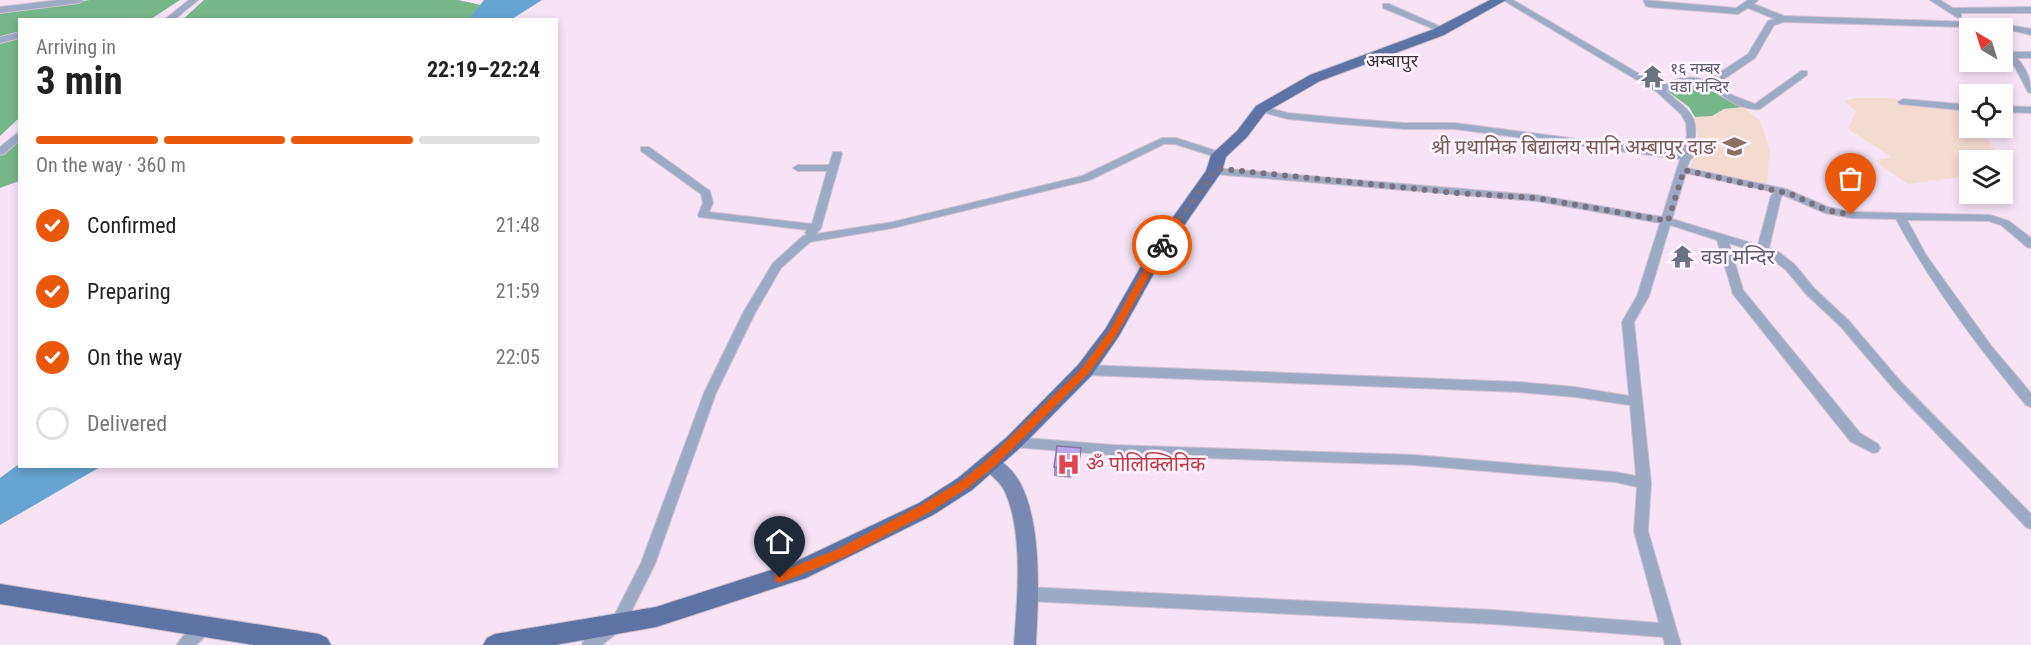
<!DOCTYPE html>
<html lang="en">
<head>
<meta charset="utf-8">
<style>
	:root { --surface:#fff; --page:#f2f2f2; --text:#222; --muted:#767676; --line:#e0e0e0; --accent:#ea580c }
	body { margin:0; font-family:"Roboto Condensed","Noto Sans Devanagari",sans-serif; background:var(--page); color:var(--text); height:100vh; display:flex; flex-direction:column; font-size:22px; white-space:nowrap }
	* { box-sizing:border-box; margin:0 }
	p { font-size:20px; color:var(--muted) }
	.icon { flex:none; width:33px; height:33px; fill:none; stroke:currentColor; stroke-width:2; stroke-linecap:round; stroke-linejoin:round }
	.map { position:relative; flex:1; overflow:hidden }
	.side { position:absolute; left:18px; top:18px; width:540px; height:450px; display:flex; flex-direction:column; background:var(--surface); border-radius:0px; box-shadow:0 3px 9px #0003 }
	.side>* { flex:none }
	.needle { width:39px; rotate:322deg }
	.buttons { position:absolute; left:1959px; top:18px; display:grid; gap:12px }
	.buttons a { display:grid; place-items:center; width:54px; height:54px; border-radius:0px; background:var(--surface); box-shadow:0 3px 9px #0003; font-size:30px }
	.pin { position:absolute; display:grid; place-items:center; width:51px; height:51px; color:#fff; margin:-62px -26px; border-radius:50% 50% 50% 0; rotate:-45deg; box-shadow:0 0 6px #0007 }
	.pin .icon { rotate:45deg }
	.courier { position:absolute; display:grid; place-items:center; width:60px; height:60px; margin:-30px; border:4px solid #ea580c; border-radius:50%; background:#fff; color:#222; box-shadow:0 2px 8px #0007 }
	.overview em { font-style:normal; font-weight:700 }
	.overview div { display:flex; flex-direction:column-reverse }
	.overview { display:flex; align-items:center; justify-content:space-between; height:102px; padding:0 18px }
	h1 { font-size:39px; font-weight:700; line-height:45px }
	.bar { display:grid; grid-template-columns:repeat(4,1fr); gap:9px 6px; align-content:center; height:72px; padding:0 18px }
	.bar i { height:8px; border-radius:4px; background:var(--line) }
	.bar .on { background:var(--accent) }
	.bar p { grid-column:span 4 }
	ol { padding:0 18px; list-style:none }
	li { display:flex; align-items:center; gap:18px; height:66px }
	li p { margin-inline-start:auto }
	li .icon { padding:6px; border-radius:50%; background:var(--accent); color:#fff; stroke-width:4 }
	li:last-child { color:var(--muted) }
	li i { width:33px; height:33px; border:3px solid var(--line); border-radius:50% }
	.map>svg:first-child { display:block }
</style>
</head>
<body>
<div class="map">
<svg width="2031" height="645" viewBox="0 0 2031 645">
	<rect width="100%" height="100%" fill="#f6e4f6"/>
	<path fill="#f4dbd2" d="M 1855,98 L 1895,98 L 1903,103 L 1969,110 L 1970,128 L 1981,128 L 2000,160 L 1970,160 L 1969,176 L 1908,184 L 1875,161 L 1891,157 L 1848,129 L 1856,111 L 1844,101 Z
		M 1743,107 L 1760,121 L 1770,150 L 1767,184 L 1690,167 L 1699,145 L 1695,117 L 1712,116 L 1724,109 Z"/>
	<path fill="#76b78a" d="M 90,0 L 180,0 L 151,19 L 20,20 L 19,118 L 0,136 L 0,13 Z
		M 204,0 L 458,0 L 481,5 L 480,19 L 182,20 Z
		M 1681,81 L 1695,82 L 1743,107 L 1724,109 L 1712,116 L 1695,117 L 1689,107 L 1666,90 Z
		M 19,137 L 19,181 L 0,188 L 0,152 Z"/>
	<path fill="#66a4d2" d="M 484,0 L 542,0 L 512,19 L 469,19 Z
		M 19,464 L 20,466 L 100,467 L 0,525 L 0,478 Z"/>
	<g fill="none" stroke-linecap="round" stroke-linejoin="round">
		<defs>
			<path id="street" d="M 59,0 L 83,0 L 79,3 L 0,13 L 0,7 Z
				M 189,0 L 198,0 L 174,20 L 164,20 Z
				M 1503,0 L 1513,0 L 1660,86 C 1676,78 1691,74 1707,81 L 1748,54 L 1768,21 L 1775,19 L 1748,8 L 1738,14 L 1649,7 L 1646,6 L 1643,0 L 1736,8 L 1748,0 L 1758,0 L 1754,4 L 1784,16 L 1973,22 L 1977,26 L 2003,24 L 2031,29 L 2031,35 L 2002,28 L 1784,22 L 1774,25 L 1755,58 L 1715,85 L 1734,96 L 1755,104 L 1801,71 L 1807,71 L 1807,75 L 1760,109 C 1732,112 1714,82 1689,83 C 1681,83 1673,87 1666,91 C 1693,114 1702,118 1691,155 L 1693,157 L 1690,160 L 1687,168 L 1786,189 L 1828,207 L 1851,212 L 1990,215 L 2009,221 L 2031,238 L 2031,248 L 2027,247 L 2001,225 L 1989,221 L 1907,220 L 1926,255 L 1992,347 L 2031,393 L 2031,407 L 2026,405 C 1978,347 1932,286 1896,219 L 1851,218 L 1825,213 L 1783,195 L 1781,197 L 1769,248 L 1776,250 L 1794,264 L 1814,288 L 1849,321 L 1901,382 L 2031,514 L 2031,529 L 2026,527 L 1893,388 L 1841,327 L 1806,294 L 1786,270 L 1768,256 L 1729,243 L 1743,290 L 1860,433 L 1878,444 L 1880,448 L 1878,452 L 1873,453 L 1850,441 L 1733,294 L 1717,240 L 1670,225 L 1649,296 L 1634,322 L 1651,483 L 1648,531 L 1681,645 L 1665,645 L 1663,637 L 1493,624 L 1027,601 L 1022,599 L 1019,594 L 1022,589 L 1027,587 L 1493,610 L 1659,623 L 1634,531 L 1637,487 L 1615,482 L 1415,465 L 1113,455 L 1014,447 L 1009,446 L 1007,442 L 1009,438 L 1014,437 L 1113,445 L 1415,455 L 1615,472 L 1636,476 L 1630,405 L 1575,397 L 1519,392 L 1085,375 L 1081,373 L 1079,370 L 1081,367 L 1085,365 L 1519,382 L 1575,387 L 1629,396 L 1622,322 L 1637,296 L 1660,223 L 1536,201 L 1214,174 L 1209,171 L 1214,168 L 1536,195 L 1662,217 L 1680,159 L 1455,129 L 1404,129 L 1341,124 L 1288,119 L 1258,111 L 1256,109 L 1261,106 L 1288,113 L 1341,118 L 1404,123 L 1455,123 L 1682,153 L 1687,136 L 1686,123 L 1681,114 L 1657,92 ZM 1686,173 L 1774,192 L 1771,196 L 1758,245 L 1672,219 Z
				M 1930,0 L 1940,0 L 1953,8 L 2031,7 L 2031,13 L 1961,13 L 1961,17 L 1958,18 Z
				M 1383,4 L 1389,4 L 1448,30 L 1441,32 L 1383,8 Z
				M 20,32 L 20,38 L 0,43 L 0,37 Z
				M 2002,44 L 2012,52 L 2031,52 L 2031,58 L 2017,58 C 2026,68 2031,78 2031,93 L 2028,92 L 2015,67 L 2002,53 Z
				M 1903,99 L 1970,105 L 1970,111 L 1900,104 L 1898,102 Z
				M 2002,106 L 2031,107 L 2031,113 L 2002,112 Z
				M 20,131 L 20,140 L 4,154 L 0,155 L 0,147 Z
				M 1162,138 L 1176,138 L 1223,153 L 1224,155 L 1219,158 L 1175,144 L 1164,144 L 1090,180 L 893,228 L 810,242 L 781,268 L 755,313 L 716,393 L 655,564 L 623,628 L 602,645 L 582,645 L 584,640 L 613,618 L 641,563 L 704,393 L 743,313 L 773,263 L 803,236 L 807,235 L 805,233 L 807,230 L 699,217 L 698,215 L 703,203 L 701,194 L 641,151 L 641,147 L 649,147 L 710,191 L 713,203 L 709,212 L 812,224 L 827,171 L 798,171 L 793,168 L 798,165 L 829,165 L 833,152 L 841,152 L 842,154 L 821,228 L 816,234 L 893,222 L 1082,176 Z
				M 205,620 L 210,622 L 213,627 L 210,632 L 196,645 L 177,645 C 182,635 195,624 205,620 Z"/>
			<path id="secondary" d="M 991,457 C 1048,475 1038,598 1036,645 L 1014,645 C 1017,600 1024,535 1005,492 C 1000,480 988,475 982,464 L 984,459 Z"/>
			<path id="primary" d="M 1490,0 L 1506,0 L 1444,35 L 1320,81 L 1266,112 L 1247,137 L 1226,157 L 1222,171 L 1167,250 L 1119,336 L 1092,375 L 1021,447 L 972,490 L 933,515 L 806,578 L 656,627 L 555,645 L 483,645 L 487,638 L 495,634 L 656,607 L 793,563 L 919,503 L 958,478 L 1007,437 L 1078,365 L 1106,328 L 1153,245 L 1206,171 L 1211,155 L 1237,131 L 1256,106 L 1310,75 L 1434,29 Z
				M 0,584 L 319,634 L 327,638 L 331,645 L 254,645 L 0,604 Z"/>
		</defs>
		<use href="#street" stroke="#d0c0d0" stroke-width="2"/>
		<use href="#secondary" stroke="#d0c0d0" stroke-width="2"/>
		<use href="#primary" stroke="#d0c0d0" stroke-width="2"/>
		<use href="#street" fill="#9daac5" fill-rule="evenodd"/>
		<use href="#secondary" fill="#788ab2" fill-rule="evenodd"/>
		<use href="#primary" fill="#5d73a3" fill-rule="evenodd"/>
	</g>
	<path fill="#a090c8" d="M 1080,457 L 1079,471 L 1072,470 L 1071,478 L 1054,476 L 1054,467 Z"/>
	<path fill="#baa8e9" stroke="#8276a3" stroke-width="1.5" d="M 1057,446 L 1081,448 L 1079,462 L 1072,461 L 1072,469 L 1054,467 Z"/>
	<path fill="#ea580c" d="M 1162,243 L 1166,245 L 1117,334 L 1089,373 L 994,467 L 969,487 L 930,512 L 847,556 L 780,583 L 775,581 L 775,574 L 838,549 L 921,505 L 961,481 L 987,460 L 1082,368 L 1110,330 L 1157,245 Z"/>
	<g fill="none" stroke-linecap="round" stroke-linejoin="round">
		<path stroke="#7b707b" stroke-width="6" stroke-dasharray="0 10.8" d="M 1162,245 L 1214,171 L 1222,169 L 1457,193 L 1536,198 L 1668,221 L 1684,170 L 1791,194 L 1826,210 L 1851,215"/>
	</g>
	<defs>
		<symbol id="temple-bare" viewBox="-9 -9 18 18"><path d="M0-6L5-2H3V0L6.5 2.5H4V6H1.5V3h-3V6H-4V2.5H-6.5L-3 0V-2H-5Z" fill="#6b7280" stroke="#fff4ff" stroke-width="2.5" paint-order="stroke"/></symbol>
		<symbol id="school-bare" viewBox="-9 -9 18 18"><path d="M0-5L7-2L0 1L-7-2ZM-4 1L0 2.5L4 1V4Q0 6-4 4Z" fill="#8d6e63" stroke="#fff4ff" stroke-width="2.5" paint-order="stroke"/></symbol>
		<symbol id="hospital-bare" viewBox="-9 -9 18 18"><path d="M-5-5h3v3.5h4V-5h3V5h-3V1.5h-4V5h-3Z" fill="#e0444e" stroke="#fff4ff" stroke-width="2.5" paint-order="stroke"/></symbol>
	</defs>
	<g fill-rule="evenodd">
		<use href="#temple-bare" x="1636" y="60" width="33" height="33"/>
		<use href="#school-bare" x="1718" y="130" width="33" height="33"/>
		<use href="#temple-bare" x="1666" y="240" width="33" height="33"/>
		<use href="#hospital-bare" x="1052" y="448" width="33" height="33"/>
	</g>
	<g text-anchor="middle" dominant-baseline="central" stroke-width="5" stroke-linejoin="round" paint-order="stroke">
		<g font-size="16" fill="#5b616d" stroke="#fff4ff" text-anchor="start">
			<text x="1670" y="68">१६ नम्बर<tspan x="1670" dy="18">वडा मन्दिर</tspan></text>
		</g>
		<g font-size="18" fill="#393239" stroke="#fff4ff">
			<text x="1392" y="60">अम्बापुर</text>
		</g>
		<g font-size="20" fill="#785e54" stroke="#fff4ff" text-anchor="end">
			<text x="1716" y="147">श्री प्रथामिक बिद्यालय सानि अम्बापुर दाङ</text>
		</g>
		<g font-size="20" fill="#5b616d" stroke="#fff4ff" text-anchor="start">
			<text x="1701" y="257">वडा मन्दिर</text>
		</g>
		<g font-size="20" fill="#be3a42" stroke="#fff4ff" text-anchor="start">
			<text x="1086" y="464">ॐ पोलिक्लिनिक</text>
		</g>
	</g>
</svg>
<div class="buttons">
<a><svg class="needle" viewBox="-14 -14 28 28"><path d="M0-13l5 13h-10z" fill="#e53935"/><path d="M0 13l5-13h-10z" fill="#767676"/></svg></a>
<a><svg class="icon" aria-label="locate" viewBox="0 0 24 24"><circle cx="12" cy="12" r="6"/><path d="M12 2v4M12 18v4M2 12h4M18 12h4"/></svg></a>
<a><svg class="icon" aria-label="layers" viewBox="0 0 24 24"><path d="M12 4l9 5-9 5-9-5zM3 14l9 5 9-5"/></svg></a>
</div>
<div class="pin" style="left:1851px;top:215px;background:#ea580c"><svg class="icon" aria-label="bag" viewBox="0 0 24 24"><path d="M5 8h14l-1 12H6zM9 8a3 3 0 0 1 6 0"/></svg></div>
<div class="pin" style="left:780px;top:578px;background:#1f2937"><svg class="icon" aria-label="home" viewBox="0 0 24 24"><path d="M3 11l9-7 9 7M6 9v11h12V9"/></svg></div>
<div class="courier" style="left:1162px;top:245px"><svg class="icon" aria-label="bike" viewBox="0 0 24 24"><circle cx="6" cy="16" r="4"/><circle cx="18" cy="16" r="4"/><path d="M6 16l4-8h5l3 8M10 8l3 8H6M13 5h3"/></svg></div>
<section class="side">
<div class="overview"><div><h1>3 min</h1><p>Arriving in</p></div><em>22:19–22:24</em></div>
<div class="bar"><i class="on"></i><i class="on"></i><i class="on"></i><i></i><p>On the way · 360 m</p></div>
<ol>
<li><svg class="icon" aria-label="check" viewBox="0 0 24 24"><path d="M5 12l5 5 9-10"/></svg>Confirmed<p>21:48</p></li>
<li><svg class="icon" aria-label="check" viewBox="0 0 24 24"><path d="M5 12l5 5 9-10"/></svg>Preparing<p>21:59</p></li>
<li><svg class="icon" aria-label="check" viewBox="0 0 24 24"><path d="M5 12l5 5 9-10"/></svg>On the way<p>22:05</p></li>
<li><i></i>Delivered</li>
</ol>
</section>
</div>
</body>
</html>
